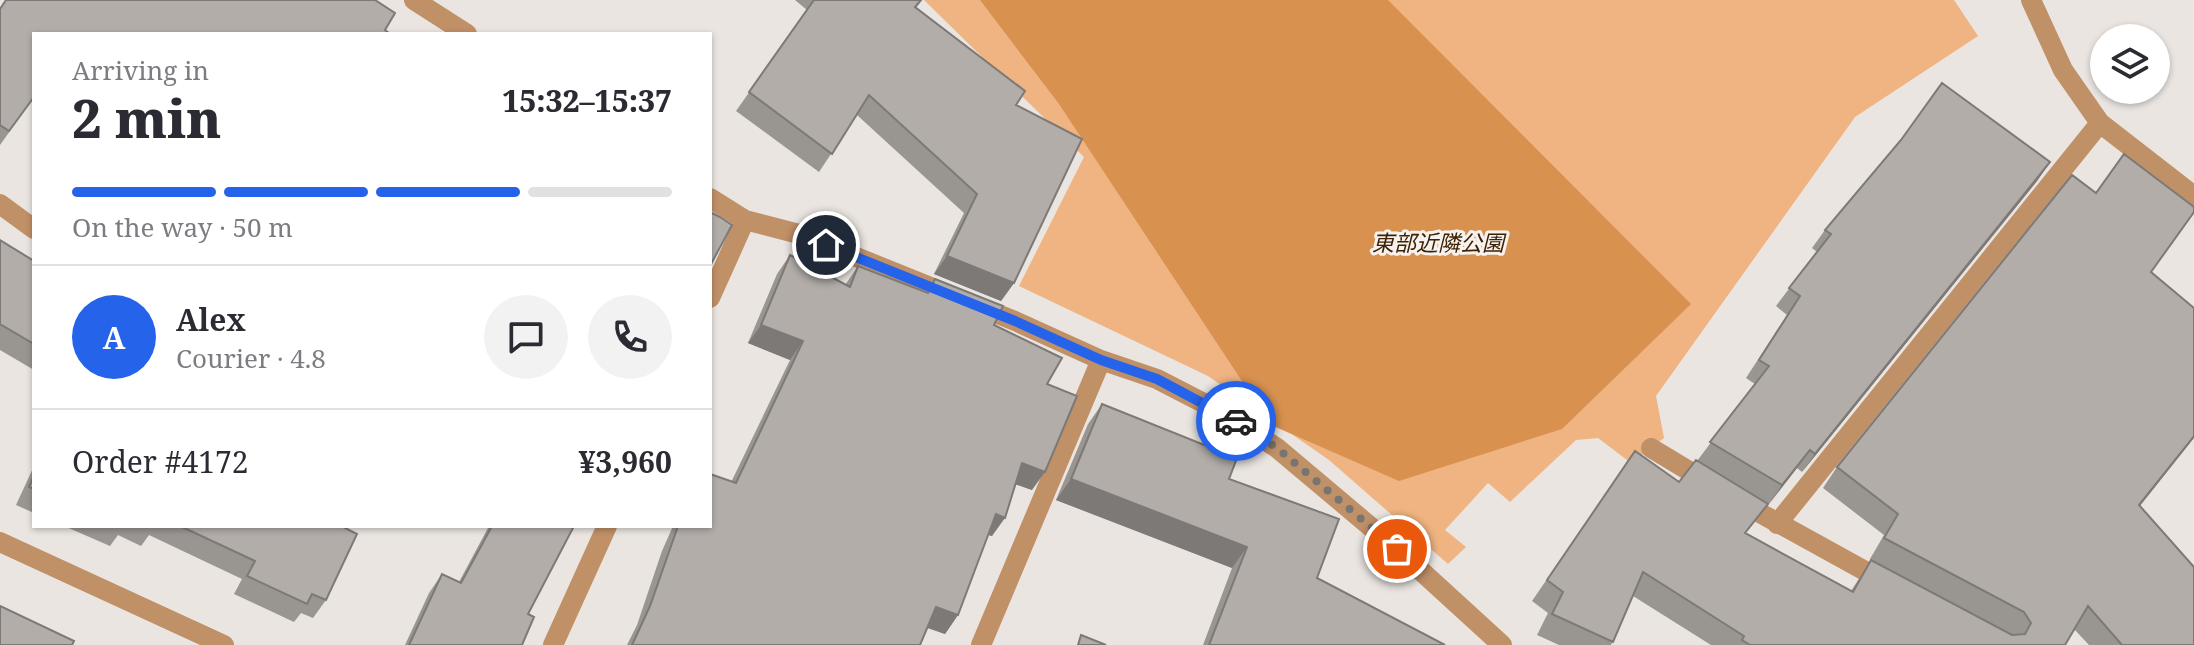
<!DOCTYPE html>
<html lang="en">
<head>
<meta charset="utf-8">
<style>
	:root { --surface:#fff; --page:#f2f2f3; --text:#2b2b33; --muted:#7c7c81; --line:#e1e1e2; --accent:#2563eb }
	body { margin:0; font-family:"Noto Serif","Noto Sans JP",serif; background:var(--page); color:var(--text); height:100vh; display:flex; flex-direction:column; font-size:30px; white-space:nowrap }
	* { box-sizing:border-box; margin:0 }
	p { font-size:26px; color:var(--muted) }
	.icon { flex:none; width:44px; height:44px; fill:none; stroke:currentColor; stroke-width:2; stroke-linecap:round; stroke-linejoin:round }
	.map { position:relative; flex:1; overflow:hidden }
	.side { position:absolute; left:32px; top:32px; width:680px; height:496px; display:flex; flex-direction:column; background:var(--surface); border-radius:0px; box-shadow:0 2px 6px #0004 }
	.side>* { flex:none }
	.tools { position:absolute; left:2090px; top:24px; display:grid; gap:16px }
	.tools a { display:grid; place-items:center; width:80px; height:80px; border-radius:50%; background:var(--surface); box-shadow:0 2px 6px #0004; font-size:40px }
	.pin { position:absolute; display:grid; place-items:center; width:68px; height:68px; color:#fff; margin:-34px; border:4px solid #fff; border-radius:50%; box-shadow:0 2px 8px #0007 }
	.courier { position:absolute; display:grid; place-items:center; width:80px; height:80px; margin:-40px; border:6px solid #2563eb; border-radius:50%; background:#fff; color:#222; box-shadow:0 2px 10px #0007 }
	.head em { font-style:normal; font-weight:800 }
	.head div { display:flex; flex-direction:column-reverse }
	.head { display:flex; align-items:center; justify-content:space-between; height:136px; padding:0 40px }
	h1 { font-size:52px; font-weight:800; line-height:60px }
	.bar { display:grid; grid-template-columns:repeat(4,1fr); gap:12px 8px; align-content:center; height:96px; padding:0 40px }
	.bar i { height:10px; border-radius:6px; background:var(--line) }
	.bar .selected { background:var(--accent) }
	.bar p { grid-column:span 4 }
	.line { display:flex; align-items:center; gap:20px; padding:0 40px; border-top:2px solid var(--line) }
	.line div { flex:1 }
	.round { display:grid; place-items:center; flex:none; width:84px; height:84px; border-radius:42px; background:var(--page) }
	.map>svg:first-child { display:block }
</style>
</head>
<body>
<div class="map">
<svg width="2194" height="645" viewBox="0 0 2194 645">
	<rect width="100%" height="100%" fill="#eae5e1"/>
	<path fill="#efb481" d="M 924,0 L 1954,0 L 1978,36 L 1855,117 L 1656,396 L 1664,438 L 1631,463 L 1598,438 L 1576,440 L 1510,502 L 1488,483 L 1445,530 L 1466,547 L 1448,564 L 1329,460 L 1208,376 L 1019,286 L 1084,157 Z"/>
	<path fill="#d99150" d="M 980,0 L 1388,0 L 1691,304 L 1562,429 L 1399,481 L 1271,425 L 1059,104 Z"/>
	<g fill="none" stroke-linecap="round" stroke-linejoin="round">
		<path stroke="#c09067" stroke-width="20" d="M 414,0 L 467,34
			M 2031,0 L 2063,70 L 2100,123 L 2194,196
			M 710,198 L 745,220 L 799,234 L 1015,321 L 1101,360 L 1157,379 L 1221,412 L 1277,448 L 1397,549 L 1502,645
			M 0,204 L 34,229
			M 710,298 L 745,220
			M 1651,448 L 1709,483
			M 1740,502 L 1887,583
			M 1777,524 L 2100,123
			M 0,542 L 224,645
			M 553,645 L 607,526
			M 981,645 L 1101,360"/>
	</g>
	<path fill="#999591" d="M 795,0 L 922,0 L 916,8 L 1016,105 L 1014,283 L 1001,301 L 934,274 L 964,213 L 857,115 L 819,172 L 736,111 L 807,10 Z
		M 0,9 L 34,34 L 34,102 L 32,100 L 0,145 Z
		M 2050,162 L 2037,181 L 1802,472 L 1797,468 L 1769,504 L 1697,461 L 1755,384 L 1746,378 L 1787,315 L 1776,306 L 1817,252 L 1812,248 L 1825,230 Z
		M 0,240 L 34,261 L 34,370 L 0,350 Z
		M 790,255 L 845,285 L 858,266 L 926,292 L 935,279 L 994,325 L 1047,384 L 1032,490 L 1016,484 L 992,536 L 988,535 L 958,615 L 945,634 L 927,628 L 920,645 L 627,645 L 637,625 L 662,551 L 673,526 L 710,526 L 790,360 L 748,343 L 777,274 Z
		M 2151,272 L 2140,506 L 2194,645 L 2089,645 L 2074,629 L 2065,645 L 1711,645 L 1633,596 L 1611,645 L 1559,645 L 1537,635 L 1548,613 L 1532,601 L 1635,451 L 1746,534 L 1851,591 L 1871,560 L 2009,634 L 1870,559 L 1884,535 L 1823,488 L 1837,467 Z
		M 1102,404 L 1229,479 L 1317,578 L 1445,645 L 1203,645 L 1232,568 L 1056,500 L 1088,424 Z
		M 34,466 L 34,513 L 16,505 Z
		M 64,526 L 343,526 L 326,600 L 313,618 L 301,613 L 294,622 L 234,594 L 242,579 L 149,535 L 141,546 L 118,535 L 110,546 Z
		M 489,526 L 574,526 L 528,614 L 522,645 L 405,645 L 429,593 L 442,574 L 459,582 Z"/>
	<path fill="#7d7976" d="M 2050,162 L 2037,181 L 1802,472 L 1815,454 Z
		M 947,256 L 1014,283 L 1001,301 L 934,274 Z
		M 761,325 L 803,341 L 790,360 L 748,343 Z
		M 2194,436 L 2194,438 L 2124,526 L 2139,505 Z
		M 1810,450 L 1797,468 L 1769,504 L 1782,485 Z
		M 1022,463 L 1045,472 L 1032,490 L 1009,482 Z
		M 1071,479 L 1247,547 L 1232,568 L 1056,500 Z
		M 996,514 L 1005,518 L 992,536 L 983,533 Z
		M 936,607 L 958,615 L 945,634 L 923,626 Z"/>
	<path fill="#b2ada9" stroke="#7d7976" stroke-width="2" d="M 6,0 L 375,0 L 395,13 L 385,30 L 390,34 L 34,34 L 34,97 L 9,131 L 0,125 L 0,9 Z
		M 814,0 L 921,0 L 915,7 L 1025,91 L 1016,105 L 1082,139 L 1014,283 L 947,256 L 977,194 L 869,95 L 832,154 L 749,92 Z
		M 1942,83 L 2050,162 L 1815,454 L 1810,450 L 1782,485 L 1710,442 L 1769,366 L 1759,360 L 1800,296 L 1789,288 L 1831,234 L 1825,230 L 1901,140 Z
		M 2124,154 L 2194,207 L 2194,212 L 2151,272 L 2194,308 L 2194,436 L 2139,505 L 2194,567 L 2194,645 L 2122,645 L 2088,606 L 2065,645 L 1750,645 L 1742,640 L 1744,636 L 1643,572 L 1613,642 L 1552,614 L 1563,592 L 1547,580 L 1635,451 L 1679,482 L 1696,460 L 1768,504 L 1745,533 L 1853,592 L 1871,560 L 2012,635 L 2025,634 L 2031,623 L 2024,612 L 1884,538 L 1898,514 L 1837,467 L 2072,175 L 2096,193 Z
		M 710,212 L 720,217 L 732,225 L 710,266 Z
		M 0,240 L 34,261 L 34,344 L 0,324 Z
		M 790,255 L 850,287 L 858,266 L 928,293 L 935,279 L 1003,306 L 994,325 L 1062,358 L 1047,384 L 1077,396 L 1045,472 L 1022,463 L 1005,518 L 996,514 L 958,615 L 936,607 L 920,645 L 632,645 L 650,606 L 678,526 L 710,526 L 710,474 L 736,483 L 803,341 L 761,325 Z
		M 1102,404 L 1237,458 L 1229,479 L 1339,519 L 1317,578 L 1445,645 L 1209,645 L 1247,547 L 1071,479 Z
		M 34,476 L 34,489 L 29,487 Z
		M 180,526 L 343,526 L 343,527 L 357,534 L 326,600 L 312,594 L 307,604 L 247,576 L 255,561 Z
		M 492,526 L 574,526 L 528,614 L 534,617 L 522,645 L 409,645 L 442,574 L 461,583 Z
		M 0,606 L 74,641 L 72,645 L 0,645 Z
		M 1081,635 L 1106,645 L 1078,645 Z"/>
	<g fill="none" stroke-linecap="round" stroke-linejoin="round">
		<path stroke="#777472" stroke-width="8" stroke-dasharray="0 14.4" d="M 1236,421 L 1277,448 L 1397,549"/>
		<path stroke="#2563eb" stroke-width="10" d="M 826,245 L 1015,321 L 1101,360 L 1157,379 L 1236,421"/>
	</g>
	<g text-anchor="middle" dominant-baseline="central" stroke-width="6" stroke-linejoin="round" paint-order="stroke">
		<g font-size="22" font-style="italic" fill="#3d2104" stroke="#f7f2ee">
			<text x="1438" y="242">東部近隣公園</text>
		</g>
	</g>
</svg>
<div class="tools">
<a><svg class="icon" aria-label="layers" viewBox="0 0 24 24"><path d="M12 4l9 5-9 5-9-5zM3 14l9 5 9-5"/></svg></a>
</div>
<div class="pin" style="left:1397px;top:549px;background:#ea580c"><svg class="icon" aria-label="bag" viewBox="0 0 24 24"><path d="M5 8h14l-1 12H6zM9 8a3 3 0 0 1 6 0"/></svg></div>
<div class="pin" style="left:826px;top:245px;background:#1f2937"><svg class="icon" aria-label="home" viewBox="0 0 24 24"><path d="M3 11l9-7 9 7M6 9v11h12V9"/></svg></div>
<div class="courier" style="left:1236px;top:421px"><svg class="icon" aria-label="car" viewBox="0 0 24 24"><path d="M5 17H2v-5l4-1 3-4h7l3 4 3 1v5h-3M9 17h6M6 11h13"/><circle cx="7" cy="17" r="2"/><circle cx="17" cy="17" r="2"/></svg></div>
<section class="side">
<div class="head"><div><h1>2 min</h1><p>Arriving in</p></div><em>15:32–15:37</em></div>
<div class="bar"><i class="selected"></i><i class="selected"></i><i class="selected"></i><i></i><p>On the way · 50 m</p></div>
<div class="line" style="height:144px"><b class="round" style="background:var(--accent);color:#fff">A</b><div><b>Alex</b><p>Courier · 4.8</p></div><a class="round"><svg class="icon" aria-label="chat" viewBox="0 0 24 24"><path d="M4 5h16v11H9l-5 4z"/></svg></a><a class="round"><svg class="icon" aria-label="phone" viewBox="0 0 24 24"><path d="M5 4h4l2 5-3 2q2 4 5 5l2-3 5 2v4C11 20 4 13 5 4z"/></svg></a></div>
<div class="line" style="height:104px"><div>Order #4172</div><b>¥3,960</b></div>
</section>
</div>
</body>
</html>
